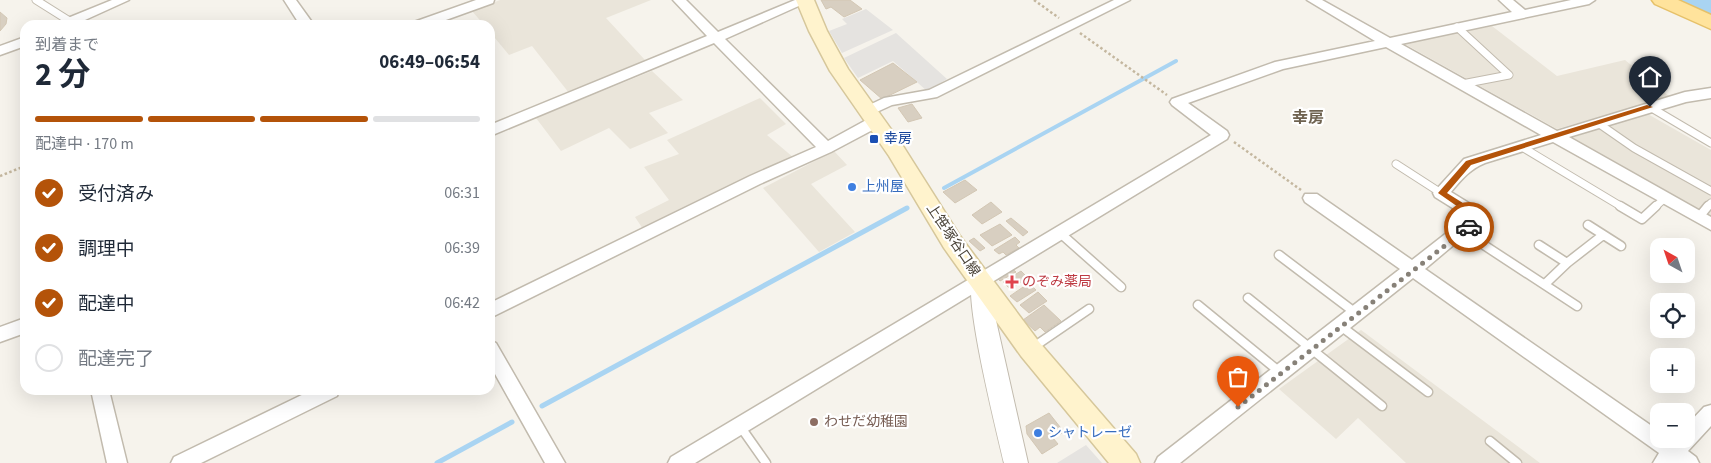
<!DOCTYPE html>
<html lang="ja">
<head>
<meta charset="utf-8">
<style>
	:root { --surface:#fff; --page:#f2f2f3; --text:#1f2937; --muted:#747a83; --line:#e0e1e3; --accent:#b45309 }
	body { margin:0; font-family:"Source Sans 3","Noto Sans JP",sans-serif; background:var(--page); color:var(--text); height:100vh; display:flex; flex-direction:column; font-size:19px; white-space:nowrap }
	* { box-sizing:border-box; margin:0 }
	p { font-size:16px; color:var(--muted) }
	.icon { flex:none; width:28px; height:28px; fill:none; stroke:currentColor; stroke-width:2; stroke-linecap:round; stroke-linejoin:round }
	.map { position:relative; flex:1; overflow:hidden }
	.sheet { position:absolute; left:20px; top:20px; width:475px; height:375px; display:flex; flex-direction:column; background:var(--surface); border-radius:15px; box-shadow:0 5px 20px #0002 }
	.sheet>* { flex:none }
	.needle { width:32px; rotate:320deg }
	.tools { position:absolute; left:1650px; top:238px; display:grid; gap:10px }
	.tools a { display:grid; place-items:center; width:45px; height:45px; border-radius:10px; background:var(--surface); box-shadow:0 5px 20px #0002; font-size:25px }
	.pin { position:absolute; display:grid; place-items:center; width:42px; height:42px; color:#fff; margin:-51px -21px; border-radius:50% 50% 50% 0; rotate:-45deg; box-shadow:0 0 5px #0007 }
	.pin .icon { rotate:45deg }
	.courier { position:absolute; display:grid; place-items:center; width:50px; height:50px; margin:-25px; border:4px solid #b45309; border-radius:50%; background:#fff; color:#222; box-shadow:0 1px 6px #0007 }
	.head em { font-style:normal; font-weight:700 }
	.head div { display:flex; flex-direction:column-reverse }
	.head { display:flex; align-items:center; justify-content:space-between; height:85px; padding:0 15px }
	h1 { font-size:32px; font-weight:700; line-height:38px }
	.bar { display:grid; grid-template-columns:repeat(4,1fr); gap:8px 5px; align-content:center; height:60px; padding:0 15px }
	.bar i { height:6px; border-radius:4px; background:var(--line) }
	.bar .current { background:var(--accent) }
	.bar p { grid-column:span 4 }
	ol { padding:0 15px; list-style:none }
	li { display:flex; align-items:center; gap:15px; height:55px }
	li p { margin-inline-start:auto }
	li .icon { padding:5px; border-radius:50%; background:var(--accent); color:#fff; stroke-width:4 }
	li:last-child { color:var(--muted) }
	li i { width:28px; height:28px; border:2px solid var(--line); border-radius:50% }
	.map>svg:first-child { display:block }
</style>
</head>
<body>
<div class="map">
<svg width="1711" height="463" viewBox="0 0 1711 463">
	<rect width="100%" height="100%" fill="#f6f3ec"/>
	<path fill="#eae5da" d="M 500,0 L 651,0 L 606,18 L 645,60 L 569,93 L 532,46 L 509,55 L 490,32 L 490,25 L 484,25 L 472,11 Z
		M 1492,26 L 1557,76 L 1625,60 L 1670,97 L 1557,129 L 1403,43 Z
		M 652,71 L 683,100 L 649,113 L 668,133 L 630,149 L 609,128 L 561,151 L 536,118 Z
		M 760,98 L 786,124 L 767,135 L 794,158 L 645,232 L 635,217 L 669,200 L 644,167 L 679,154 L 667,140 Z
		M 1646,113 L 1711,150 L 1711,216 L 1571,138 Z
		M 834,151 L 847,165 L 811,184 L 855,232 L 819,252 L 763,188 Z
		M 1361,330 L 1540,463 L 1406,463 L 1358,418 L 1336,439 L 1279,389 Z"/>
	<path fill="#e5e3e0" d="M 866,9 L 893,30 L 842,53 L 829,31 L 847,24 L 842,19 Z
		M 896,33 L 947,79 L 927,91 L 893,61 L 858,78 L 844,58 Z
		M 1086,445 L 1102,463 L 1057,463 Z"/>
	<path fill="#a9d4f2" d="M 1680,0 L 1711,0 L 1711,15 Z"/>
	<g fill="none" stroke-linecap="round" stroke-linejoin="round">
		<path stroke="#a9d4f2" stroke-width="4" d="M 944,188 L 1176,61"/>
		<path stroke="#a9d4f2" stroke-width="5" d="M 542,406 L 907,208
			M 437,463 L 512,422"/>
	</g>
	<path fill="#d8cfc1" stroke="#d3c7b4" d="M 821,0 L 850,0 L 862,9 L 844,17 L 831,7 L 826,9 Z
		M 0,12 L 7,18 L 6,24 L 0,31 Z
		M 893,63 L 917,82 L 882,99 L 860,80 Z
		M 912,104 L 922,118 L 908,122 L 898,108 Z
		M 965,180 L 977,190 L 955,203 L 943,192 Z
		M 991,202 L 1002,212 L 982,224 L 972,215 Z
		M 1011,218 L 1028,232 L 1023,236 L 1006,221 Z
		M 1000,224 L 1012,235 L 992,246 L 980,235 Z
		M 1015,237 L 1020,242 L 1016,245 L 1019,248 L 1006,255 L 1003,252 L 999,254 L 994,250 Z
		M 974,238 L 985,248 L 980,251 L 969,241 Z
		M 1008,265 L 1016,272 L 1000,281 L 993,274 Z
		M 1021,271 L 1028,278 L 1010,289 L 1003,282 Z
		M 1029,283 L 1036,290 L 1017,302 L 1010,296 Z
		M 1038,292 L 1047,301 L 1029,313 L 1020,305 Z
		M 1044,305 L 1061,321 L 1045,332 L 1040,327 L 1035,331 L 1023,320 Z
		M 1049,413 L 1064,432 L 1053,438 L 1058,444 L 1042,454 L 1027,434 L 1026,426 Z"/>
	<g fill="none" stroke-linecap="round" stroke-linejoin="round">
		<defs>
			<path id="service-far1" d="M 36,0 L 71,22
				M 1457,27 L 1509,75 L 1462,84
				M 1650,107 L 1711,143
				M 1598,123 L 1634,148 L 1711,191
				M 1522,147 L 1622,207
				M 1396,164 L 1441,193
				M 1655,207 L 1665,198
				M 1707,207 L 1711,203"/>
			<path id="service" d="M 1620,206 L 1642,219 L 1656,206
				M 1699,217 L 1708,206
				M 1588,225 L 1621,246
				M 1059,232 L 1121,287
				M 1464,232 L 1577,306
				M 1539,245 L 1567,263
				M 1279,255 L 1357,314
				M 1545,284 L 1567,263 L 1603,235
				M 1248,298 L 1382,406
				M 1198,305 L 1281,373
				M 1342,327 L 1428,392
				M 1032,348 L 1089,309
				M 740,426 L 766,463
				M 1490,441 L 1517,463"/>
			<path id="minor" d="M 112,0 L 129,0 L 74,25 L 56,25 L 58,22 Z
				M 284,0 L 296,0 L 314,25 L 300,25 Z
				M 476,0 L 494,0 L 493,3 L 432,25 L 412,25 L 414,22 Z
				M 673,0 L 686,0 L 718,32 L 795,0 L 812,0 L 725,39 L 828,141 L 870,118 L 880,118 L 882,122 L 880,126 L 831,152 L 760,184 L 490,318 L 490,303 L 750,176 L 816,147 L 714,43 L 490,136 L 490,125 L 707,36 Z
				M 1114,0 L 1130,0 L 937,97 L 892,105 L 868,116 L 861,111 L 863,108 L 884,98 L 929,90 Z
				M 1307,0 L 1322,0 L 1390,38 L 1512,12 L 1499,0 L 1513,0 L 1525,10 L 1571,0 L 1595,0 L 1589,4 L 1401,44 L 1557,131 L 1685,92 L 1711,88 L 1711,98 L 1686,102 L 1569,137 L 1711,217 L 1711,230 L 1553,142 L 1485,163 C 1470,169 1462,179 1451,192 L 1485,213 L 1487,217 L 1425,269 L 1659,431 L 1659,439 L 1686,439 L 1686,426 L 1704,407 L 1711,405 L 1711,426 L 1688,451 L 1696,457 L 1699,463 L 1653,463 L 1659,453 L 1413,278 L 1180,463 L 1155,463 L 1158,457 L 1400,269 L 1305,202 L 1303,198 L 1305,194 L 1317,194 L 1412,260 L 1467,217 L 1435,197 L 1433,193 L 1464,159 L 1541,135 L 1386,47 L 1283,69 L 1188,103 L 1227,131 L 1229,135 L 1227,139 L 695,463 L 668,463 L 671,457 L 1211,135 L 1172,105 L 1170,102 L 1172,99 L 1275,62 L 1375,41 Z
				M 25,37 L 25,46 L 0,55 L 0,46 Z
				M 25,318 L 25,333 L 0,342 L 0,327 Z
				M 490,340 L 496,343 L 565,463 L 545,463 L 490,365 Z
				M 91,390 L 109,390 L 127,463 L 107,463 Z
				M 312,390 L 339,390 L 337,396 L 201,463 L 171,463 L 174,457 Z"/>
			<path id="tertiary" d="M 980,272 L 987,274 L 990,280 L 995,316 L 1028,463 L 1004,463 C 997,432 962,295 973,274 Z"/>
			<path id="secondary" d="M 796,0 L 814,0 L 827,31 L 848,69 L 903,146 L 960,236 L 1039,342 L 1136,454 L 1140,463 L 1109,463 L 1021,356 L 944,248 L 889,156 L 830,71 L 809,31 Z"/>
			<path id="primary" d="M 1652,0 L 1678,0 L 1711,15 L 1711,29 L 1655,4 Z"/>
		</defs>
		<use href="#service-far1" stroke="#c2bbae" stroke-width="9"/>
		<use href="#service" stroke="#c2bbae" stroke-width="11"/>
		<use href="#minor" stroke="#c2bbae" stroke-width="3"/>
		<use href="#tertiary" stroke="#c2bbae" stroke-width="2"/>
		<use href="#secondary" stroke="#d6c79b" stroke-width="3"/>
		<use href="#primary" stroke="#e6c16a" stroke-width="3"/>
		<path stroke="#c4b79f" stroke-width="2.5" stroke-dasharray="2.5 2.5" stroke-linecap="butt" d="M 1034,0 L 1059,18
			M 1080,33 L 1167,95
			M 1234,142 L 1301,190
			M 0,176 L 25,166"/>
		<use href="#service-far1" stroke="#fff" stroke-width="7"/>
		<use href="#service" stroke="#fff" stroke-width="8"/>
		<use href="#minor" fill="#fff" fill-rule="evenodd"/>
		<use href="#tertiary" fill="#fff" fill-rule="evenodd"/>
		<use href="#secondary" fill="#fff3cd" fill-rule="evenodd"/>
		<use href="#primary" fill="#ffe39c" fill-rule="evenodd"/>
	</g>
	<path fill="#b45309" d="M 1647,105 L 1653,107 L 1471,165 L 1447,193 L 1482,215 L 1482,219 L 1472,229 L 1465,227 L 1474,218 L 1438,193 L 1466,161 Z"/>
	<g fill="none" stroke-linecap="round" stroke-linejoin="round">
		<path stroke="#878178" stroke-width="5" stroke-dasharray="0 9" d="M 1238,407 L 1469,227"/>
	</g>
	<rect fill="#1a4fb4" stroke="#fff" stroke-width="2" x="869" y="134" width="10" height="10" rx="2.5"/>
	<g fill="#3f7fe0" stroke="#fff" stroke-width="2">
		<circle cx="852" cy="187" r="5"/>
		<circle cx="1038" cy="433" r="5"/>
	</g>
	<path fill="#e0444e" stroke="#fff" stroke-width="2" d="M1009.5 274.5h5v5h5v5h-5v5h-5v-5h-5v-5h5z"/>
	<circle fill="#8d6e63" stroke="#fff" stroke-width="2" cx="814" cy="422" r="5"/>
	<g text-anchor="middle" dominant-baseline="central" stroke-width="4.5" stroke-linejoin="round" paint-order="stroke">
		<g font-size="14" fill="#164399" stroke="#fff" text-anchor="start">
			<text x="884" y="139">幸房</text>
		</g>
		<g font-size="14" fill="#366cbe" stroke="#fff" text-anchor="start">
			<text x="862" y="187">上州屋</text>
			<text x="1048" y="433">シャトレーゼ</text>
		</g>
		<g font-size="14" fill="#4b4439" stroke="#fff">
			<text transform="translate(953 240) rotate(56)">上笹塚谷口線</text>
		</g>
		<g font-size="14" fill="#be3a42" stroke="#fff" text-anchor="start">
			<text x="1022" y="282">のぞみ薬局</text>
		</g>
		<g font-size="14" fill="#785e54" stroke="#fff" text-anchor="start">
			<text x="824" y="422">わせだ幼稚園</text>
		</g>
		<g font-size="16" font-weight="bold" fill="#6e6250" stroke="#fff">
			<text x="1308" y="118">幸房</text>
		</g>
	</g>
</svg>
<div class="tools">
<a><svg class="needle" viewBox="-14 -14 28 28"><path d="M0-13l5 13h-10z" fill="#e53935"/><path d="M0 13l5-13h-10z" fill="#747a83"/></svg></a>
<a><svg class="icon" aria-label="locate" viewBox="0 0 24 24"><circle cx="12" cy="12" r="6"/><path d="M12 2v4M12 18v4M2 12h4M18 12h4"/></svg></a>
<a>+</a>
<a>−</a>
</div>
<div class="pin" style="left:1238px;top:407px;background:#ea580c"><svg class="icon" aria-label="bag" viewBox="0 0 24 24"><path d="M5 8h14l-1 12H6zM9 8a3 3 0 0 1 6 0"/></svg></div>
<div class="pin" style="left:1650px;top:107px;background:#1f2937"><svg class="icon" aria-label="home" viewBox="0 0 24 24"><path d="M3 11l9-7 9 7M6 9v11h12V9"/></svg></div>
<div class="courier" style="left:1469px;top:227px"><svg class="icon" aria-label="car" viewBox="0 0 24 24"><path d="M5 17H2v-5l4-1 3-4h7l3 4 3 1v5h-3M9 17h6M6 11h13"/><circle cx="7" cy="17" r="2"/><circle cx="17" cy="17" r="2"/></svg></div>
<section class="sheet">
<div class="head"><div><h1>2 分</h1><p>到着まで</p></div><em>06:49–06:54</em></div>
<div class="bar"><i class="current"></i><i class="current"></i><i class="current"></i><i></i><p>配達中 · 170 m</p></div>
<ol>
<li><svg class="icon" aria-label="check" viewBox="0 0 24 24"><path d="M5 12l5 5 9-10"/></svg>受付済み<p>06:31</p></li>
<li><svg class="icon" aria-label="check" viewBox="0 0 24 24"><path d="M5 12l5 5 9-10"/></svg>調理中<p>06:39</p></li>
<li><svg class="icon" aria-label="check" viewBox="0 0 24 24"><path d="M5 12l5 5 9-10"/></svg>配達中<p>06:42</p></li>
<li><i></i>配達完了</li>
</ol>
</section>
</div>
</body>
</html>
